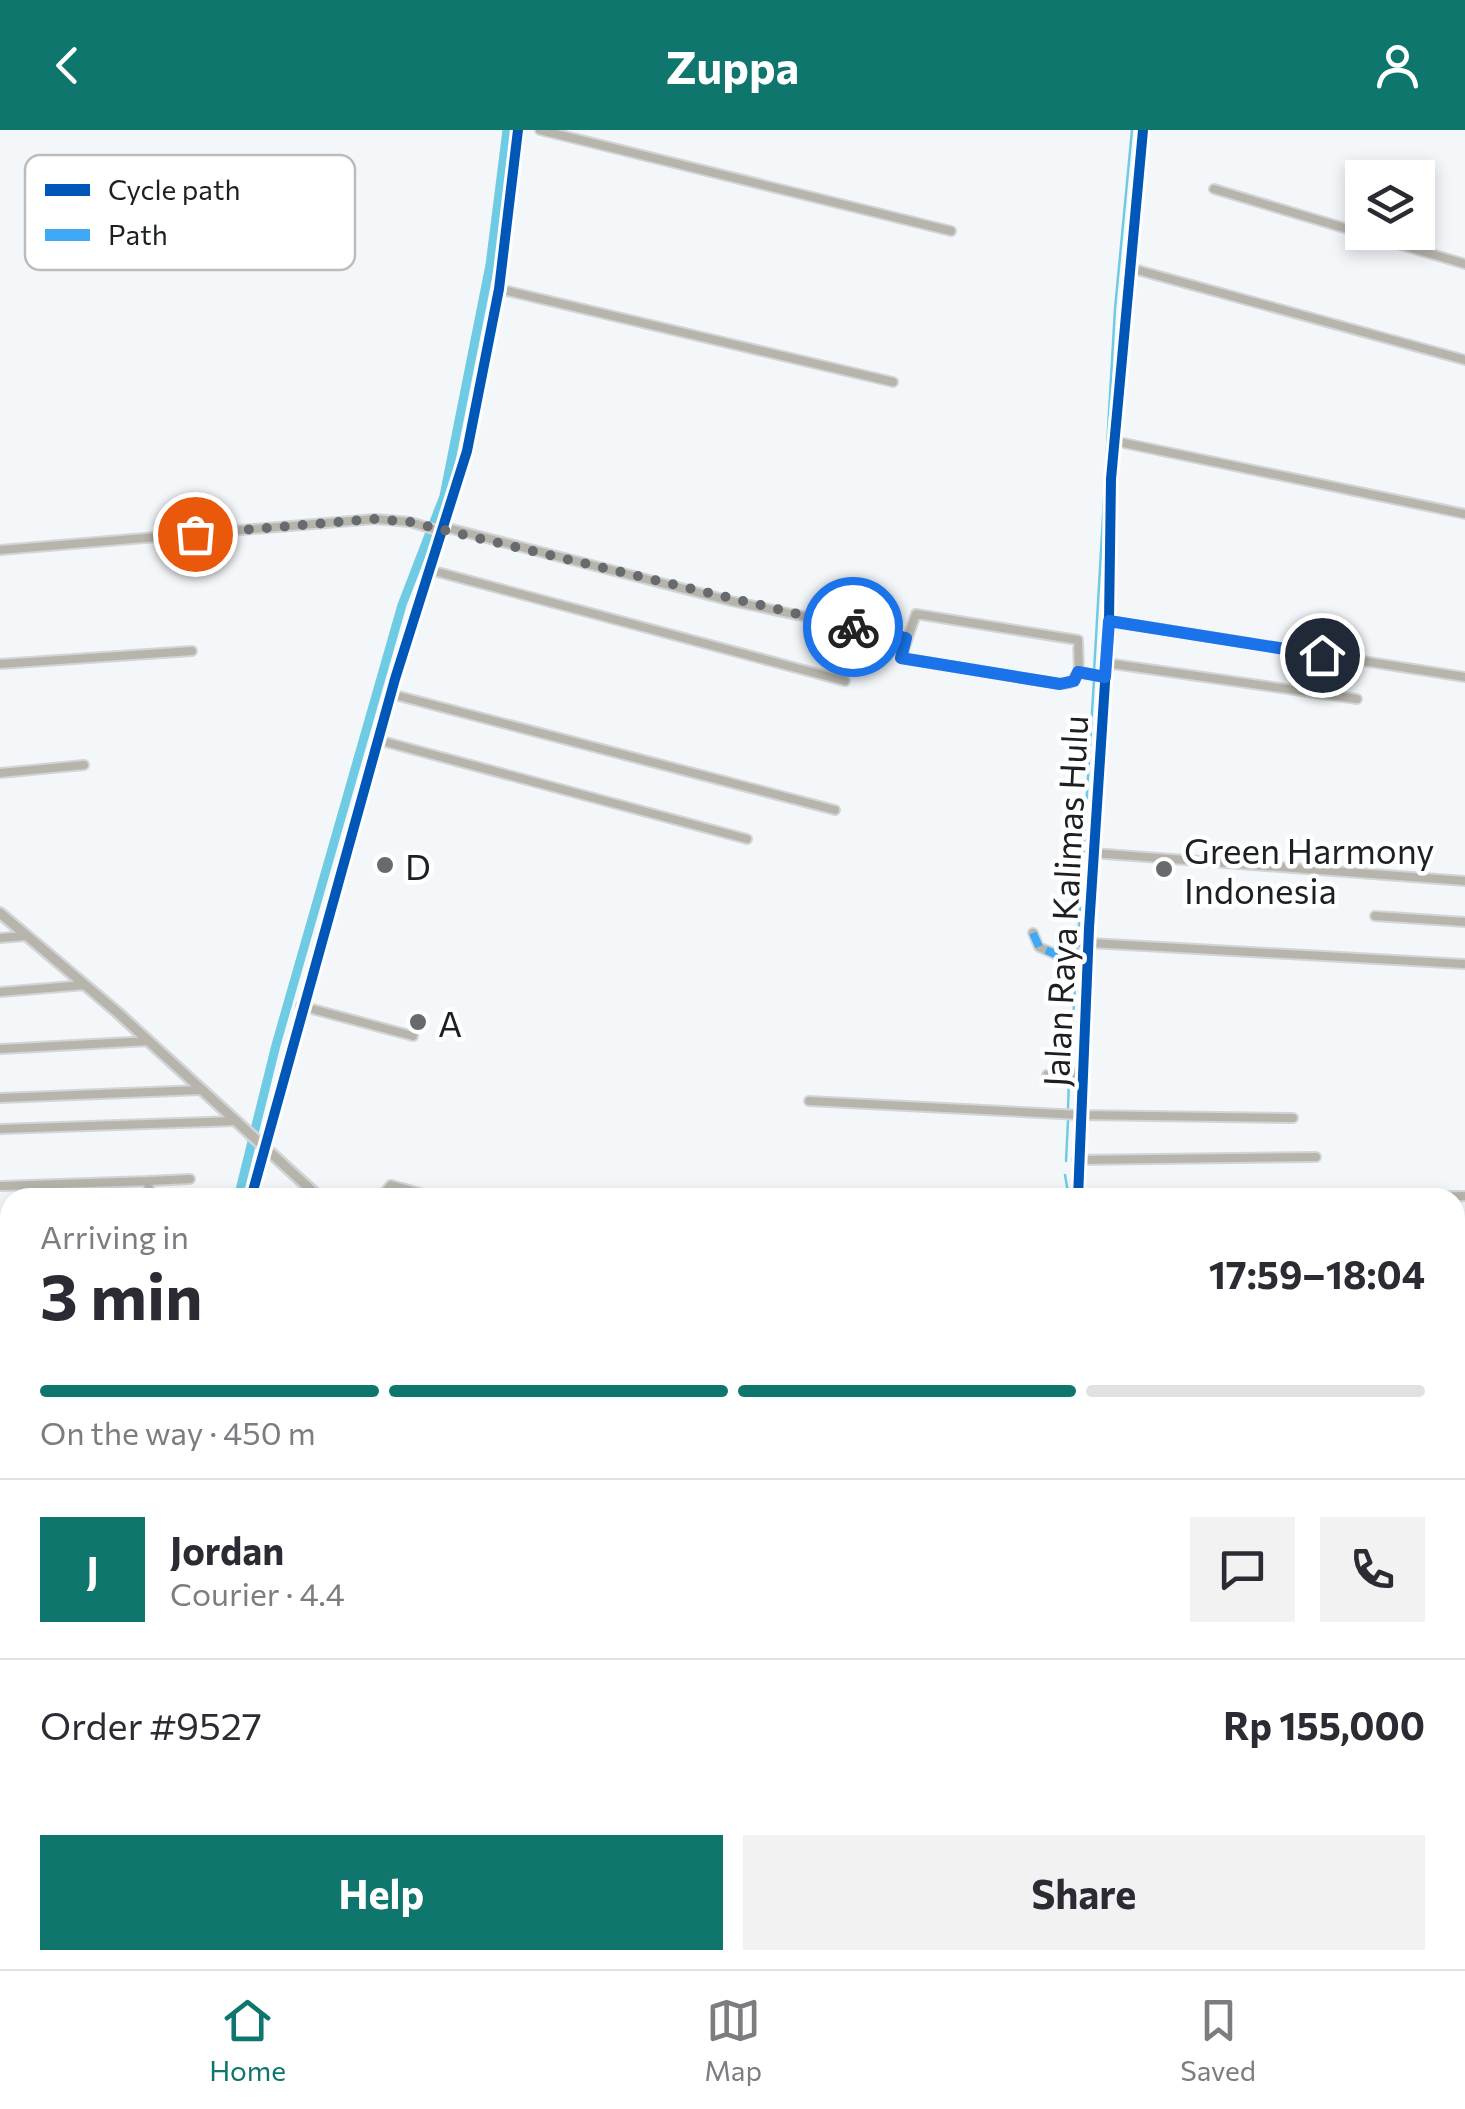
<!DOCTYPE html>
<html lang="en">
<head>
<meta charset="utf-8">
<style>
	:root { --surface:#fff; --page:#f2f2f3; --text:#2b2b33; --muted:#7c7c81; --line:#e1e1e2; --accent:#0f766e }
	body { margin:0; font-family:Commissioner,sans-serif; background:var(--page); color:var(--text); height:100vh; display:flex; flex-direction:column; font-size:38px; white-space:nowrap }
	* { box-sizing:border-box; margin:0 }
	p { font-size:32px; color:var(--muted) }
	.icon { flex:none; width:55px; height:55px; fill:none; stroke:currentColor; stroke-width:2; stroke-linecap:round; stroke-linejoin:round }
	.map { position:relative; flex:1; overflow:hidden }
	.sheet { position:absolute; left:0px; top:1058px; width:1465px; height:782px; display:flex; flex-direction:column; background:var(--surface); border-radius:30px 30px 0 0; box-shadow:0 5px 15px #0003 }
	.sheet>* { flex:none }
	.fabs { position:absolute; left:1345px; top:30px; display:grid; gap:20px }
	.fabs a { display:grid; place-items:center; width:90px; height:90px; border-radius:0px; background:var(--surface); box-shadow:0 5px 15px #0003; font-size:50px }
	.pin { position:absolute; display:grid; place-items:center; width:85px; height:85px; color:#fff; margin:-42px; border:5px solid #fff; border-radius:50%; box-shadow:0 2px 10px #0007 }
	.courier { position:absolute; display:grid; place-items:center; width:100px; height:100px; margin:-50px; border:8px solid #1a73e8; border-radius:50%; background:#fff; color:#222; box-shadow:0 2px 12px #0007 }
	.head em { font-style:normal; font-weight:700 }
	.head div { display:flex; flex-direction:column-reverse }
	.head { display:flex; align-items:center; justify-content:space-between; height:170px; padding:0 40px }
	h1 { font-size:65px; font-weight:700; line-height:75px }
	.bar { display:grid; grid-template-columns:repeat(4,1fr); gap:15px 10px; align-content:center; height:120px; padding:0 40px }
	.bar i { height:12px; border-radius:8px; background:var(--line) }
	.bar .selected { background:var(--accent) }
	.bar p { grid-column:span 4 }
	.line { display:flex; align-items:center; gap:25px; padding:0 40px; border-top:2px solid var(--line) }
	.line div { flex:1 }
	.round { display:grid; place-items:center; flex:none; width:105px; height:105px; border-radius:0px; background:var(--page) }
	.button { display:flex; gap:20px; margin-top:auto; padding:20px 40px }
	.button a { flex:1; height:115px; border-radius:0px; background:var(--accent); color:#fff; font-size:40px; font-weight:700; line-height:115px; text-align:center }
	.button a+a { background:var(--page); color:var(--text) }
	header { display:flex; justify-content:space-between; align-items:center; height:130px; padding:0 40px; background:var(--accent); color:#fff; font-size:45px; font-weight:700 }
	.tabs { display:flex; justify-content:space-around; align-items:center; height:140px; border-top:2px solid var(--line); background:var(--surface); font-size:28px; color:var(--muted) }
	.tabs a { display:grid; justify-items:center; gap:5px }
	.tabs .selected { color:var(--accent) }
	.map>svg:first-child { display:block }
</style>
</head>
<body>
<header><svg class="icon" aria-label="back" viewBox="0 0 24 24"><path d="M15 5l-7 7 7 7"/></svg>Zuppa<svg class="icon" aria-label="person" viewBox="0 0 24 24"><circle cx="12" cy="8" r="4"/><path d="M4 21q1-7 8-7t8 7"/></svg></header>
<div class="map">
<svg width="1465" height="1839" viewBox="0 0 1465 1839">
	<rect width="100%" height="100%" fill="#f4f7fa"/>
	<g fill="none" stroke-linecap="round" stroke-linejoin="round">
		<path stroke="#6fcbe4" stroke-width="2.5" d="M 1094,542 L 1115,179 L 1132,0
			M 1070,937 L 1094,550
			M 1068,978 L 1069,951
			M 1066,1031 L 1068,991
			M 1065,1045 L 1069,1068"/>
		<path stroke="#6fcbe4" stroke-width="9" d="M 238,1068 L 276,915 L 402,475 L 444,366 L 490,135 L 507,0
			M 0,1657 L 10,1634"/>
		<defs>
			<path id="minor" d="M 540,0 L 951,101
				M 1214,59 L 1465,134
				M 1130,138 L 1465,230
				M 499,159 L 893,252
				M 1114,311 L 1465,384
				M 444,397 L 731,471 L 907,508
				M 0,420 L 375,389 L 410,392 L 443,402
				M 430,440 L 845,551
				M 1109,491 L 1465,547
				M 1106,533 L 1357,569
				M 0,534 L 192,521
				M 1079,542 L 1078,510 L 916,484 L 901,528 L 1060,554 L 1070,553 L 1079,542 L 1105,547
				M 391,564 L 835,680
				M 378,610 L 747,709
				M 0,643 L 84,635
				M 1093,723 L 1465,751
				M 1375,786 L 1465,792
				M 1033,803 L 1039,817 L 1055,824 L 1073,812 L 1465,834
				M 0,808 L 25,806
				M 0,862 L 85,855
				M 301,876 L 413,906
				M 0,919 L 149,911
				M 1047,945 L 1081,943
				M 0,968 L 201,960
				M 809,971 L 1080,985 L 1293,988
				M 0,999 L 237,991
				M 1077,1030 L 1316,1027
				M 148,1051 L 190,1049
				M 0,1056 L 148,1051 L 150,1068
				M 251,1068 L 395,549 L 467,321 L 499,159 L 518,0
				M 380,1068 L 391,1055 L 438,1068
				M 1374,1068 L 1465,1066
				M 0,1097 L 10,1097
				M 1455,1106 L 1465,1105
				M 1455,1141 L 1465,1141
				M 0,1640 L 10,1642
				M 0,1684 L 10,1661
				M 1093,1830 L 1093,1839
				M 1157,1830 L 1158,1839
				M 1279,1830 L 1280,1839
				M 1398,1830 L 1399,1839
				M 1446,1830 L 1448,1839
				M 593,1839 L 597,1830
				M 862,1839 L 867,1830
				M 966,1839 L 968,1830
				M 1017,1839 L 1020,1830
				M 1047,1839 L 1048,1830"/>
			<path id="tertiary" d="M 0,783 L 117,882 L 320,1068
				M 1078,1068 L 1089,798 L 1109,491 L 1111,349 L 1143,0
				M 1455,1664 L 1465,1663"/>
		</defs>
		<use href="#minor" stroke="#d2d5d7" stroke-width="12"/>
		<use href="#tertiary" stroke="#d2d5d7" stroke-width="14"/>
		<use href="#minor" stroke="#b7b4ab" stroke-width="8"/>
		<use href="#tertiary" stroke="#b7b4ab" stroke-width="9"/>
		<path stroke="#3fa9f5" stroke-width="8" stroke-dasharray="15 8" stroke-linecap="butt" d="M 1033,803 L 1039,817 L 1055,824 L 1073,812 L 1089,813"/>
		<defs>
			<path id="cycleway" d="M 251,1068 L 395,549 L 467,321 L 499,159 L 518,0
				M 1078,1068 L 1089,798 L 1109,491 L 1111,349 L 1143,0"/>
		</defs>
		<use href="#cycleway" stroke="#fff" stroke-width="16"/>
		<use href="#cycleway" stroke="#0057b8" stroke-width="10"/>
	</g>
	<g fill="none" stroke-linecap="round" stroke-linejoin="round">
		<path stroke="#686b6e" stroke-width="10" stroke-dasharray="0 18" d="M 195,404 L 375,389 L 410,392 L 853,497"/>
		<path stroke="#1a73e8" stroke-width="12" d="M 853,497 L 906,508 L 901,528 L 1060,554 L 1074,551 L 1078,542 L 1105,547 L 1109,491 L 1322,525"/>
	</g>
	<g fill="#686b6e" stroke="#fff" stroke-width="4">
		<circle cx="385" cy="735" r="10"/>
		<circle cx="1164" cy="739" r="10"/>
		<circle cx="418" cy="892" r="10"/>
	</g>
	<g text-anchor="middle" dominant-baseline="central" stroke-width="9" stroke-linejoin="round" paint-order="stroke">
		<g font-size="35" fill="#1c2023" stroke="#fff" text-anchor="start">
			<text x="1184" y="719">Green Harmony<tspan x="1184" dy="40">Indonesia</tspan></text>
			<text x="405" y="735">D</text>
			<text x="438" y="892">A</text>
		</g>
		<g font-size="35" fill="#1c2023" stroke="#fff">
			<text transform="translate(1064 771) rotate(-87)">Jalan Raya Kalimas Hulu</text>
		</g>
	</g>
	<rect x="25" y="25" width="330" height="115" rx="15" fill="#fff" stroke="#bbbcbd" stroke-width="2.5"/>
	<rect x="45" y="54" width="45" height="12" fill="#0057b8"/>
	<rect x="45" y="99" width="45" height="12" fill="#3fa9f5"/>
	<g font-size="28" fill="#1c2023">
		<text x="108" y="70">Cycle path</text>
		<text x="108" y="115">Path</text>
	</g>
</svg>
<div class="fabs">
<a><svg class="icon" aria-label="layers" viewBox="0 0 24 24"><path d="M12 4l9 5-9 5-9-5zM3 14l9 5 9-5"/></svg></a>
</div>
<div class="pin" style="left:195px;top:404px;background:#ea580c"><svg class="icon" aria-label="bag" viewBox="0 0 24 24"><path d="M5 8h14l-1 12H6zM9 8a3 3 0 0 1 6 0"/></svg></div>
<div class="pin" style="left:1322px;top:525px;background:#1f2937"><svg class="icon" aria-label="home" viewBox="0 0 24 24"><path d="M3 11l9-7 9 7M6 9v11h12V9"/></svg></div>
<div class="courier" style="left:853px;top:497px"><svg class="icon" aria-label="bike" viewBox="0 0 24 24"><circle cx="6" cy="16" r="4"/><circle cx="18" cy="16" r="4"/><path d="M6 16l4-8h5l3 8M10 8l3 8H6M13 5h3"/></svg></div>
<section class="sheet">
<div class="head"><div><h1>3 min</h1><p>Arriving in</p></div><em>17:59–18:04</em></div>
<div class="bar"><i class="selected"></i><i class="selected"></i><i class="selected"></i><i></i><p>On the way · 450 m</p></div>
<div class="line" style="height:180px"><b class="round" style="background:var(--accent);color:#fff">J</b><div><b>Jordan</b><p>Courier · 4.4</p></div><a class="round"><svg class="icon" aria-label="chat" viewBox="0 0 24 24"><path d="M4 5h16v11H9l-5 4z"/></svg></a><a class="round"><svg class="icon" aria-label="phone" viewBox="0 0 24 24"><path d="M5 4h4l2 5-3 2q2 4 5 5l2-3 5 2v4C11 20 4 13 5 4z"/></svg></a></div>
<div class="line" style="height:130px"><div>Order #9527</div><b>Rp 155,000</b></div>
<div class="button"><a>Help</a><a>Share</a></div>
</section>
</div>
<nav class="tabs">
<a class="selected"><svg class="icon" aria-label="home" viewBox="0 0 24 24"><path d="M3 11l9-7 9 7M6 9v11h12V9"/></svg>Home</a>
<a><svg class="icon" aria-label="map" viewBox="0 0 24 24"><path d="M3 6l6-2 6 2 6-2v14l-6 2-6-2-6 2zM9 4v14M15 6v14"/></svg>Map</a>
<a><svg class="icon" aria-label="saved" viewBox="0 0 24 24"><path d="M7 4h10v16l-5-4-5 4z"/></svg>Saved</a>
</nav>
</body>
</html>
